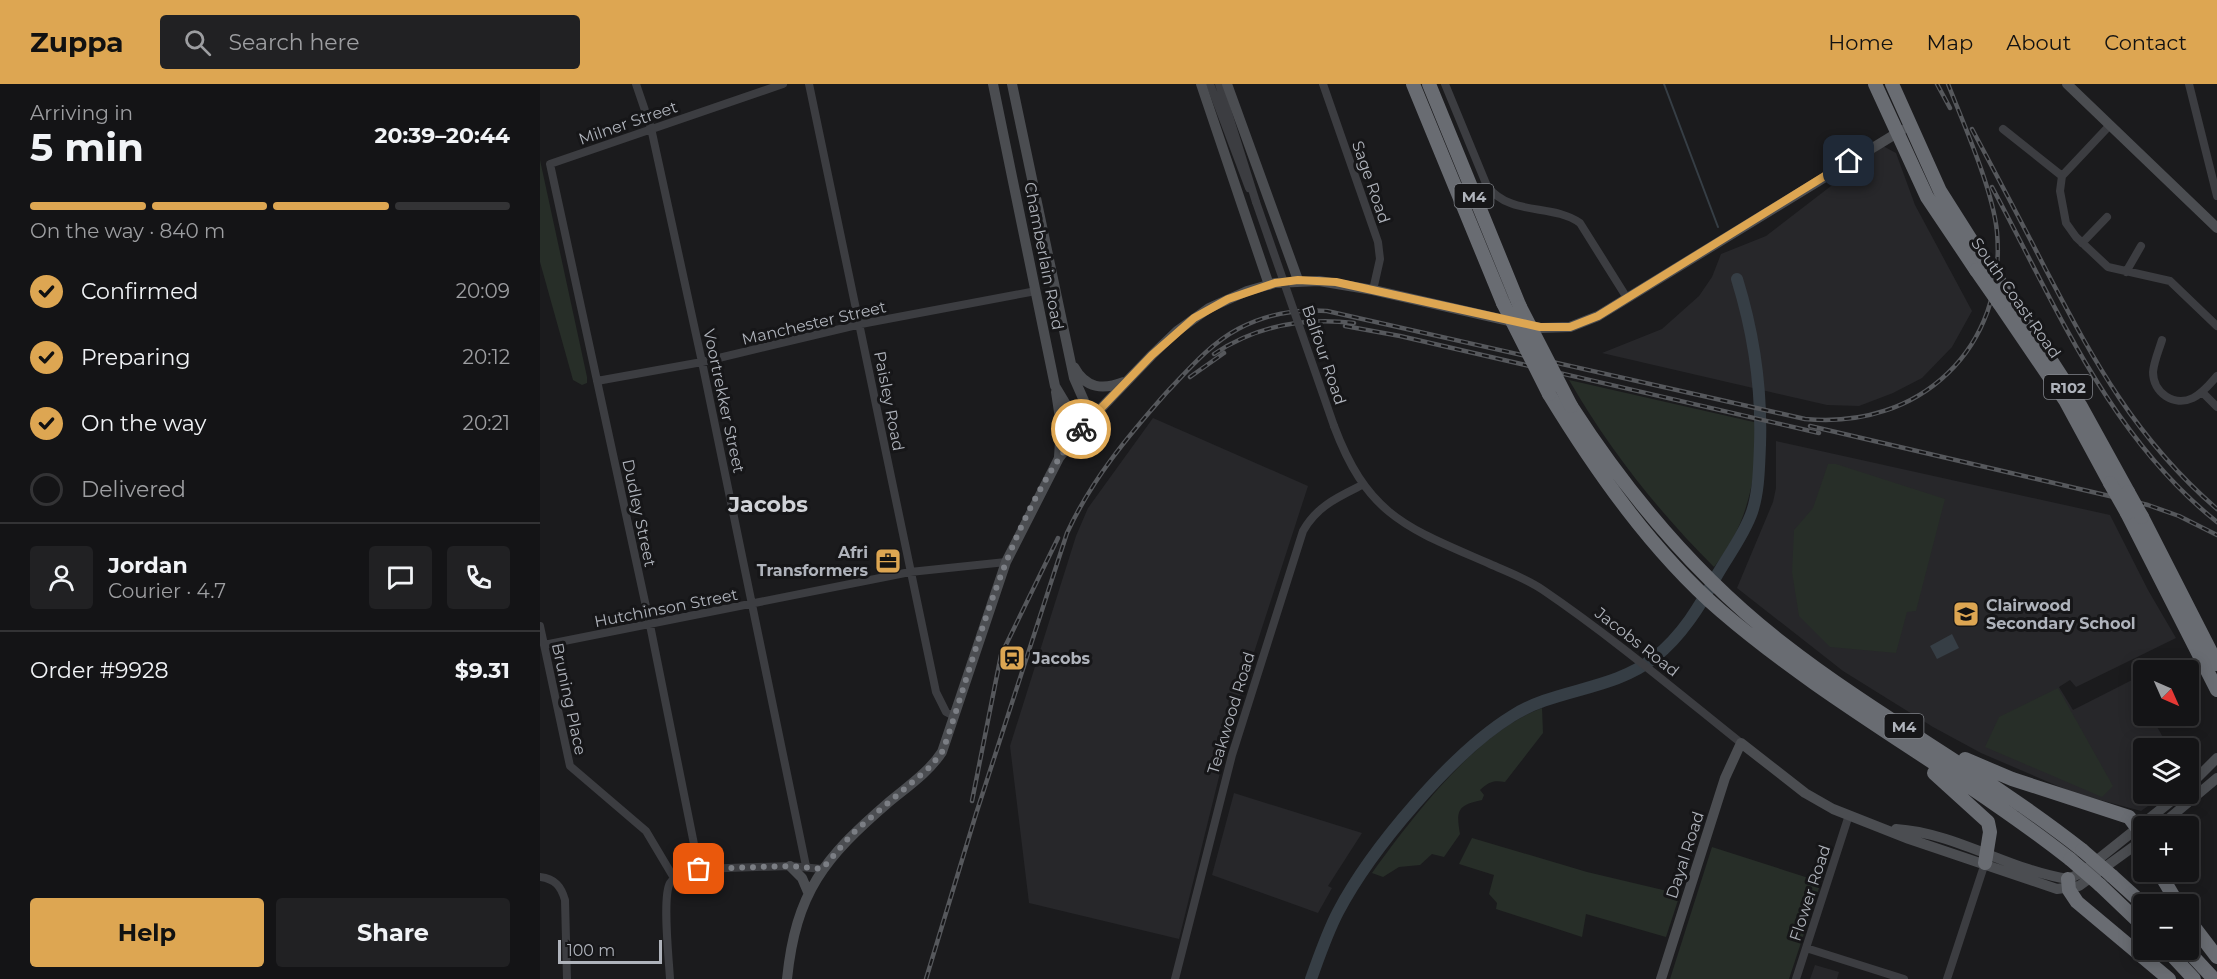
<!DOCTYPE html>
<html lang="en">
<head>
<meta charset="utf-8">
<style>
	:root { --surface:#141416; --page:#212123; --text:#f1f3f6; --muted:#9d9ea1; --line:#333335; --accent:#dda652 }
	body { margin:0; font-family:Montserrat,sans-serif; background:var(--page); color:var(--text); height:100vh; display:flex; flex-direction:column; font-size:22px; white-space:nowrap }
	* { box-sizing:border-box; margin:0 }
	p { font-size:20px; color:var(--muted) }
	.icon { flex:none; width:33px; height:33px; fill:none; stroke:currentColor; stroke-width:2; stroke-linecap:round; stroke-linejoin:round }
	.map { position:relative; flex:1; overflow:hidden }
	.details { display:flex; flex-direction:column; background:var(--surface); width:540px }
	.details>* { flex:none }
	.needle { width:39px; rotate:135deg }
	.tools { position:absolute; left:1593px; top:576px; display:grid; gap:12px }
	.tools a { display:grid; place-items:center; width:66px; height:66px; border-radius:6px; background:var(--surface); box-shadow:0 3px 15px #0003,0 0 0 2px var(--line); font-size:30px }
	.scale { position:absolute; left:18px; bottom:15px; width:104px; box-sizing:border-box; padding-left:6px; border:3px solid #afb3bb; border-top:0; font-size:16px; line-height:21px; white-space:nowrap; color:#afb3bb; -webkit-text-stroke:4px #161618; paint-order:stroke }
	.pin { position:absolute; display:grid; place-items:center; width:51px; height:51px; color:#fff; margin:-26px; border-radius:12px; box-shadow:0 3px 9px #0006 }
	.courier { position:absolute; display:grid; place-items:center; width:60px; height:60px; margin:-30px; border:4px solid #dda652; border-radius:50%; background:#fff; color:#222; box-shadow:0 2px 8px #0007 }
	.head em { font-style:normal; font-weight:700 }
	.head div { display:flex; flex-direction:column-reverse }
	.head { display:flex; align-items:center; justify-content:space-between; height:102px; padding:0 30px }
	h1 { font-size:39px; font-weight:700; line-height:45px }
	.bar { display:grid; grid-template-columns:repeat(4,1fr); gap:9px 6px; align-content:center; height:72px; padding:0 30px }
	.bar i { height:8px; border-radius:4px; background:var(--line) }
	.bar .active { background:var(--accent) }
	.bar p { grid-column:span 4 }
	.line { display:flex; align-items:center; gap:15px; padding:0 30px; border-top:2px solid var(--line) }
	.line div { flex:1 }
	.round { display:grid; place-items:center; flex:none; width:63px; height:63px; border-radius:6px; background:var(--page) }
	ol { padding:0 30px; list-style:none }
	li { display:flex; align-items:center; gap:18px; height:66px }
	li p { margin-inline-start:auto }
	li .icon { padding:6px; border-radius:50%; background:var(--accent); color:#111; stroke-width:4 }
	li:last-child { color:var(--muted) }
	li i { width:33px; height:33px; border:3px solid var(--line); border-radius:50% }
	.primary-button { display:flex; gap:12px; margin-top:auto; padding:12px 30px }
	.primary-button a { flex:1; height:69px; border-radius:6px; background:var(--accent); color:#111; font-size:24px; font-weight:700; line-height:69px; text-align:center }
	.primary-button a+a { background:var(--page); color:var(--text) }
	header { display:flex; align-items:center; gap:36px; box-sizing:border-box; height:84px; padding:0 30px; background:var(--accent); color:#111 }
	header strong { font-size:28px }
	nav { display:flex; gap:33px; margin-inline-start:auto; font-size:21px }
	.search { width:420px; height:54px; background:var(--page); display:flex; align-items:center; gap:15px; box-sizing:border-box; padding:0 21px; border-radius:6px; color:var(--muted); font-size:22px }
	main { display:flex; flex:1; min-height:0 }
	.map>svg:first-child { display:block }
</style>
</head>
<body>
<header>
<strong>Zuppa</strong>
<div class="search"><svg class="icon" aria-label="search" viewBox="0 0 24 24"><circle cx="10" cy="10" r="6"/><path d="M15 15l6 6"/></svg>Search here</div>
<nav><a>Home</a><a>Map</a><a>About</a><a>Contact</a></nav>
</header>
<main>
<section class="details">
<div class="head"><div><h1>5 min</h1><p>Arriving in</p></div><em>20:39–20:44</em></div>
<div class="bar"><i class="active"></i><i class="active"></i><i class="active"></i><i></i><p>On the way · 840 m</p></div>
<ol>
<li><svg class="icon" aria-label="check" viewBox="0 0 24 24"><path d="M5 12l5 5 9-10"/></svg>Confirmed<p>20:09</p></li>
<li><svg class="icon" aria-label="check" viewBox="0 0 24 24"><path d="M5 12l5 5 9-10"/></svg>Preparing<p>20:12</p></li>
<li><svg class="icon" aria-label="check" viewBox="0 0 24 24"><path d="M5 12l5 5 9-10"/></svg>On the way<p>20:21</p></li>
<li><i></i>Delivered</li>
</ol>
<div class="line" style="height:108px"><a class="round"><svg class="icon" aria-label="person" viewBox="0 0 24 24"><circle cx="12" cy="8" r="4"/><path d="M4 21q1-7 8-7t8 7"/></svg></a><div><b>Jordan</b><p>Courier · 4.7</p></div><a class="round"><svg class="icon" aria-label="chat" viewBox="0 0 24 24"><path d="M4 5h16v11H9l-5 4z"/></svg></a><a class="round"><svg class="icon" aria-label="phone" viewBox="0 0 24 24"><path d="M5 4h4l2 5-3 2q2 4 5 5l2-3 5 2v4C11 20 4 13 5 4z"/></svg></a></div>
<div class="line" style="height:78px"><div>Order #9928</div><b>$9.31</b></div>
<div class="primary-button"><a>Help</a><a>Share</a></div>
</section>
<div class="map">
<svg width="1677" height="895" viewBox="0 0 1677 895">
	<rect width="100%" height="100%" fill="#1b1b1d"/>
	<path fill="#27272a" d="M 1343,62 L 1356,69 L 1375,121 L 1432,227 L 1412,263 L 1382,294 L 1353,309 L 1319,322 L 1287,321 L 1062,269 L 1122,245 L 1159,212 L 1172,193 L 1181,170 L 1226,152 Z
		M 613,334 L 768,402 L 696,624 L 639,855 L 489,819 L 470,662 L 536,452 L 548,424 Z
		M 1236,357 L 1570,431 L 1608,506 L 1636,554 L 1536,603 L 1530,596 L 1519,603 L 1533,626 L 1592,596 L 1603,617 L 1604,632 L 1611,632 L 1629,664 L 1604,664 L 1604,710 L 1625,710 L 1601,727 L 1534,709 L 1441,669 L 1393,643 L 1303,587 L 1197,504 L 1233,418 L 1236,404 Z
		M 694,709 L 822,749 L 788,802 L 792,804 L 778,829 L 672,791 Z
		M 1275,881 L 1299,888 L 1297,895 L 1270,895 Z"/>
	<path fill="#272e28" d="M 0,76 L 47,293 L 47,299 L 42,301 L 33,296 L 0,178 Z
		M 1029,296 L 1218,339 C 1216,394 1209,439 1174,483 C 1117,426 1069,365 1029,296 Z
		M 1288,380 L 1296,380 L 1405,415 L 1376,527 L 1367,528 L 1356,569 L 1290,563 L 1259,532 L 1252,488 L 1254,446 L 1273,424 Z
		M 1518,604 L 1573,702 L 1562,713 L 1445,663 L 1459,633 Z
		M 1002,624 L 1003,649 L 965,698 C 953,696 949,698 940,706 L 944,711 L 942,716 C 917,721 916,727 920,750 L 904,773 L 892,770 L 880,781 L 859,783 L 843,793 L 832,789 C 872,734 936,648 1002,624 Z
		M 932,754 L 1047,788 L 1140,810 L 1126,853 L 1046,830 L 1042,853 L 956,825 L 957,819 L 949,810 L 954,791 L 919,780 Z
		M 1172,763 L 1281,798 L 1249,895 L 1130,895 Z"/>
	<path fill="#363e45" d="M 1412,550 L 1419,564 L 1397,575 L 1390,562 Z"/>
	<g fill="none" stroke-linecap="round" stroke-linejoin="round">
		<path stroke="#363e45" stroke-width="2" d="M 1124,0 L 1178,143"/>
		<path stroke="#363e45" stroke-width="12" d="M 771,895 C 779,873 787,849 798,828 C 831,765 912,669 972,632 C 1016,604 1072,607 1114,574 C 1142,552 1160,522 1177,491 C 1189,470 1204,451 1212,428 C 1219,407 1219,383 1220,361 C 1222,303 1214,250 1197,195"/>
		<path stroke="#3c3d41" stroke-width="8" d="M 96,0 L 111,44 L 162,278 L 266,782
			M 269,0 L 396,608 L 406,628 L 414,632
			M 670,0 L 709,104
			M 679,0 L 716,118
			M 783,0 L 838,158 L 840,175 L 833,206
			M 905,0 L 947,102 C 971,133 1012,119 1040,139 L 1087,214
			M 1649,0 L 1677,112
			M 1570,41 L 1522,92 L 1520,107 L 1526,139 L 1536,153 L 1568,183 L 1630,197 L 1677,242
			M 1463,45 L 1522,92
			M 1542,159 L 1567,133
			M 1586,188 L 1601,162
			M 1622,256 C 1619,266 1614,277 1613,288 C 1613,309 1634,323 1653,314 C 1663,309 1670,300 1677,292
			M 57,297 L 162,278 L 321,240 L 496,207
			M 1662,308 L 1677,323
			M 794,342 C 828,433 868,444 950,480 C 968,488 987,495 1003,506 C 1072,553 1136,607 1201,659
			M 0,542 L 30,682 L 106,747 L 134,794
			M 4,561 L 370,488 L 466,478
			M 159,785 L 110,541 L 10,80 L 243,0
			M 0,793 C 15,795 21,802 25,816 L 27,895
			M 1266,864 L 1364,895
			M 130,895 C 129,876 122,813 130,799 C 137,789 148,786 159,785 L 250,782 L 282,785
			M 635,895 L 692,671 L 763,447 C 777,422 798,413 822,401
			M 1256,895 L 1309,731
			M 1407,895 L 1445,779"/>
		<path stroke="#4b4d51" stroke-width="10" d="M 453,0 L 515,302 L 530,327 L 545,341
			M 472,0 L 534,294 L 545,319 L 555,330
			M 661,0 L 729,201
			M 687,0 L 758,196
			M 1527,0 L 1677,144
			M 534,283 C 546,305 563,306 584,298
			M 516,308 L 521,341 L 519,373
			M 1648,703 L 1677,674
			M 1620,742 L 1677,694
			M 1356,745 C 1416,749 1469,786 1528,795 L 1541,789 L 1640,710
			M 250,782 L 262,794 L 268,808
			M 247,895 C 256,808 284,774 349,718 C 367,703 389,688 402,668 L 466,478 L 519,374 L 545,341 L 612,271 L 637,247 L 669,224 L 707,207 L 735,199 L 779,197 L 833,206 L 1000,244 L 1030,243 L 1058,232 L 1362,46
			M 1121,895 L 1185,694 L 1201,659 L 1265,709 L 1293,725 L 1369,755 L 1517,805 L 1539,802 L 1604,755"/>
		<path stroke="#696c72" stroke-width="14" d="M 873,0 L 963,219
			M 889,0 L 980,223
			M 1335,0 L 1387,113 L 1436,186
			M 1352,0 L 1400,107 L 1438,167
			M 1462,201 L 1540,321 L 1588,408
			M 1459,219 L 1525,316 L 1570,399
			M 1009,310 C 1056,387 1112,467 1181,527 C 1289,620 1418,687 1530,775
			M 1031,322 C 1089,412 1157,493 1242,559 C 1338,634 1446,690 1542,766
			M 1587,429 L 1677,606
			M 1602,433 L 1677,580
			M 1425,675 L 1472,695 L 1589,733 L 1604,753
			M 1394,689 L 1448,738 L 1450,748 L 1445,779
			M 1619,788 L 1638,820
			M 1572,792 L 1604,821
			M 1528,795 L 1529,806 L 1537,818 L 1629,895
			M 1560,801 L 1604,843
			M 1648,835 L 1677,873
			M 1627,866 L 1654,895
			M 1647,866 L 1674,895"/>
		<defs>
			<path id="rail" d="M 1397,0 L 1410,24
				M 1432,45 C 1457,92 1482,139 1506,186 C 1555,279 1596,355 1677,425
				M 1452,103 C 1516,222 1569,352 1677,438
				M 805,242 L 860,252 L 1279,349
				M 674,270 C 716,242 764,233 814,239
				M 650,293 L 684,269
				M 1270,342 L 1608,421 L 1639,432 L 1677,451
				M 432,717 L 461,571 L 518,454
				M 386,895 L 436,730 L 527,449 C 552,395 588,352 627,308 C 649,285 670,260 698,245 C 726,230 756,225 787,227 L 1265,335 C 1380,346 1467,264 1457,148 C 1453,106 1424,41 1408,0"/>
		</defs>
		<use href="#rail" stroke="#56585c" stroke-width="4.5"/>
		<use href="#rail" stroke="#161618" stroke-width="2" stroke-dasharray="7" stroke-linecap="butt"/>
		<path stroke="#3c3d41" stroke-width="8" d="M 716,118 L 794,342"/>
		<path stroke="#696c72" stroke-width="14" d="M 1438,167 L 1462,201
			M 1436,186 L 1459,219
			M 963,219 L 1009,310
			M 980,223 L 1031,322
			M 1570,399 L 1587,429
			M 1588,408 L 1602,433
			M 1542,766 L 1572,792
			M 1530,775 L 1560,801"/>
	</g>
	<g fill="none" stroke-linecap="round" stroke-linejoin="round">
		<path stroke="#7b7e84" stroke-width="6" stroke-dasharray="0 10.8" d="M 159,785 L 250,782 L 282,785 L 313,749 L 390,683 L 402,668 L 407,655 C 442,550 469,433 541,345"/>
		<path stroke="#dda652" stroke-width="8" d="M 541,345 L 612,271 L 654,234 L 688,215 L 735,199 L 758,196 L 796,198 L 1000,243 L 1030,243 L 1058,232 L 1309,77"/>
	</g>
	<defs>
		<symbol id="office-square" viewBox="-11 -11 22 22"><rect x="-9" y="-9" width="18" height="18" rx="4" fill="#dda652" stroke="#161618"/><path d="M-6-3h4V-5.5h4V-3h4V5H-6ZM-1-4.5V-3h2v-1.5ZM-6 0V1H6V0Z" fill="#111"/></symbol>
		<symbol id="school-square" viewBox="-11 -11 22 22"><rect x="-9" y="-9" width="18" height="18" rx="4" fill="#dda652" stroke="#161618"/><path d="M0-5L7-2L0 1L-7-2ZM-4 1L0 2.5L4 1V4Q0 6-4 4Z" fill="#111"/></symbol>
		<symbol id="station-square" viewBox="-11 -11 22 22"><rect x="-9" y="-9" width="18" height="18" rx="4" fill="#dda652" stroke="#161618"/><path d="M-3-6H3Q5-6 5-4V2Q5 4 3 4L4.5 6H3L1.5 4h-3L-3 6H-4.5L-3 4Q-5 4-5 2V-4Q-5-6-3-6ZM-3.5-4v3h7v-3ZM-3.5 1v1.5H-2V1ZM2 1v1.5H3.5V1Z" fill="#111"/></symbol>
	</defs>
	<g fill-rule="evenodd">
		<use href="#office-square" x="333" y="462" width="30" height="30"/>
		<use href="#school-square" x="1411" y="515" width="30" height="30"/>
		<use href="#station-square" x="457" y="559" width="30" height="30"/>
	</g>
	<g text-anchor="middle" dominant-baseline="central" stroke-width="6" stroke-linejoin="round" paint-order="stroke">
		<g fill="#161618" stroke="#81848a" stroke-width="1.5">
			<rect x="914.5" y="100" width="39" height="24" rx="4.5"/>
			<rect x="1504" y="291" width="48" height="24" rx="4.5"/>
			<rect x="1344.5" y="630" width="39" height="24" rx="4.5"/>
		</g>
		<g font-size="15" font-weight="bold" fill="#afb3bb">
			<text x="934" y="112">M4</text>
			<text x="1528" y="303">R102</text>
			<text x="1364" y="642">M4</text>
		</g>
		<g font-size="16" fill="#afb3bb" stroke="#161618">
			<text transform="translate(88 39) rotate(-19)">Milner Street</text>
			<text transform="translate(831 98) rotate(71)">Sage Road</text>
			<text transform="translate(504 172) rotate(79)">Chamberlain Road</text>
			<text transform="translate(1476 214) rotate(55)">South Coast Road</text>
			<text transform="translate(274 239) rotate(-13)">Manchester Street</text>
			<text transform="translate(784 271) rotate(71)">Balfour Road</text>
			<text transform="translate(184 317) rotate(78)">Voortrekker Street</text>
			<text transform="translate(349 317) rotate(79)">Paisley Road</text>
			<text transform="translate(99 429) rotate(78)">Dudley Street</text>
			<text transform="translate(126 524) rotate(-11)">Hutchinson Street</text>
			<text transform="translate(1097 558) rotate(38)">Jacobs Road</text>
			<text transform="translate(29 615) rotate(78)">Bruning Place</text>
			<text transform="translate(691 629) rotate(-73)">Teakwood Road</text>
			<text transform="translate(1145 771) rotate(-72)">Dayal Road</text>
			<text transform="translate(1270 809) rotate(-72)">Flower Road</text>
		</g>
		<g font-size="16" font-weight="bold" fill="#afb3bb" stroke="#161618" text-anchor="start">
			<text x="328" y="468" text-anchor="end">Afri<tspan x="328" dy="18">Transformers</tspan></text>
			<text x="1446" y="521">Clairwood<tspan x="1446" dy="18">Secondary School</tspan></text>
			<text x="492" y="574">Jacobs</text>
		</g>
		<g font-size="22" font-weight="bold" fill="#d0d2d7" stroke="#161618">
			<text x="228" y="420">Jacobs</text>
		</g>
	</g>
</svg>
<div class="tools">
<a><svg class="needle" viewBox="-14 -14 28 28"><path d="M0-13l5 13h-10z" fill="#e53935"/><path d="M0 13l5-13h-10z" fill="#9d9ea1"/></svg></a>
<a><svg class="icon" aria-label="layers" viewBox="0 0 24 24"><path d="M12 4l9 5-9 5-9-5zM3 14l9 5 9-5"/></svg></a>
<a>+</a>
<a>−</a>
</div>
<div class="scale">100 m</div>
<div class="pin" style="left:159px;top:785px;background:#ea580c"><svg class="icon" aria-label="bag" viewBox="0 0 24 24"><path d="M5 8h14l-1 12H6zM9 8a3 3 0 0 1 6 0"/></svg></div>
<div class="pin" style="left:1309px;top:77px;background:#1f2937"><svg class="icon" aria-label="home" viewBox="0 0 24 24"><path d="M3 11l9-7 9 7M6 9v11h12V9"/></svg></div>
<div class="courier" style="left:541px;top:345px"><svg class="icon" aria-label="bike" viewBox="0 0 24 24"><circle cx="6" cy="16" r="4"/><circle cx="18" cy="16" r="4"/><path d="M6 16l4-8h5l3 8M10 8l3 8H6M13 5h3"/></svg></div>
</div>
</main>
</body>
</html>
